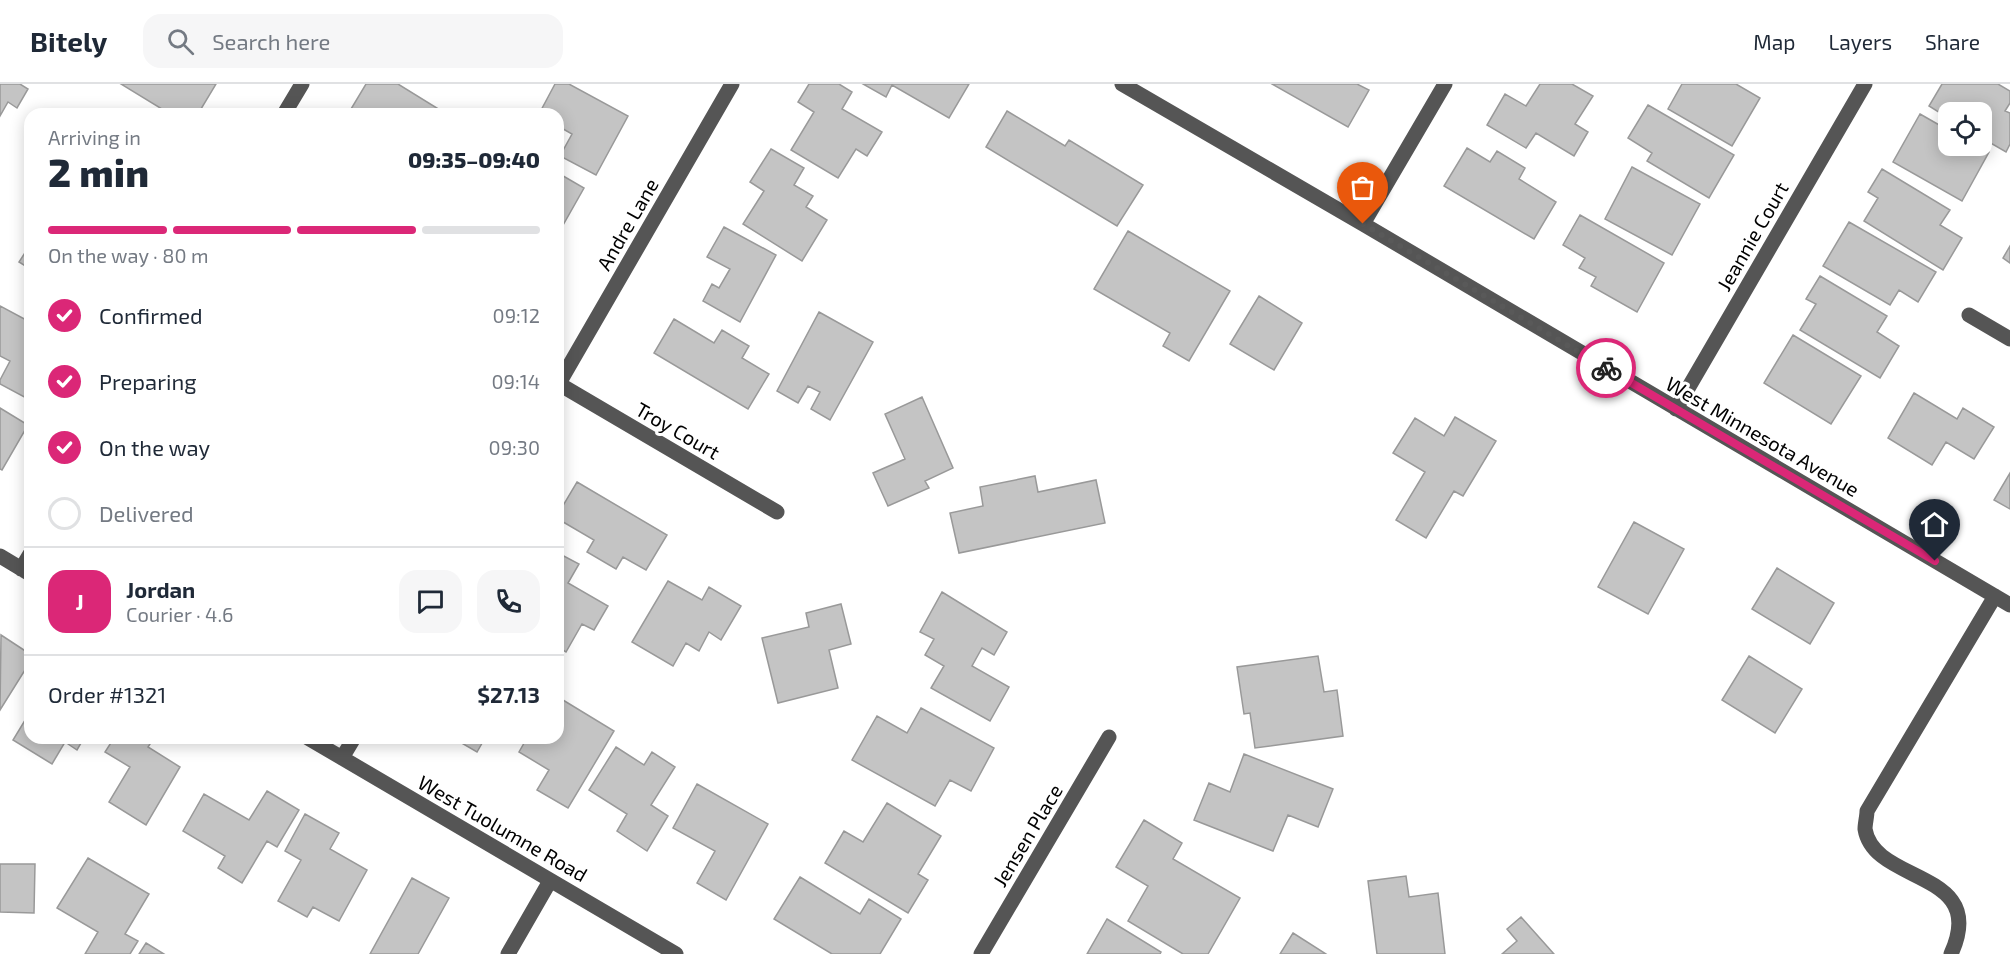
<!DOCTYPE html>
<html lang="en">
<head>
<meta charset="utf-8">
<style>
	:root { --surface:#fff; --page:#f6f6f7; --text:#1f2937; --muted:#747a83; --line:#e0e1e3; --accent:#db2777 }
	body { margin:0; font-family:"Exo 2",sans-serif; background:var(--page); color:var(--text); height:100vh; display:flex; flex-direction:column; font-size:22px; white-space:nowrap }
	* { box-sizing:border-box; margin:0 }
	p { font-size:20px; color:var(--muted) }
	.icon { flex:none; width:33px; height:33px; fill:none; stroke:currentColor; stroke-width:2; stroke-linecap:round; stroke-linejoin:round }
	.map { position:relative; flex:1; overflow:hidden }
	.drawer { position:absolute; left:24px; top:24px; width:540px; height:636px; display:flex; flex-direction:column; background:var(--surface); border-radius:18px; box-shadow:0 3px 15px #0003 }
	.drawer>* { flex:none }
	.buttons { position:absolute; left:1938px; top:18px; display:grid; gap:12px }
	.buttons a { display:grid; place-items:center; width:54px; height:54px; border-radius:12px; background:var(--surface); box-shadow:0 3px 15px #0003; font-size:30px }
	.pin { position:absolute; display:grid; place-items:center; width:51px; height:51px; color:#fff; margin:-62px -26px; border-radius:50% 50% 50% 0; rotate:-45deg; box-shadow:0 0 6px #0007 }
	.pin .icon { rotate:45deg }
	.courier { position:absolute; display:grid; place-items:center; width:60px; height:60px; margin:-30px; border:4px solid #db2777; border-radius:50%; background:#fff; color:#222; box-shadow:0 2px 8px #0007 }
	.head em { font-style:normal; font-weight:800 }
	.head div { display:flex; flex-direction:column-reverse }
	.head { display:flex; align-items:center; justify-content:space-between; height:102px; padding:0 24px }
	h1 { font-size:39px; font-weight:800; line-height:45px }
	.bar { display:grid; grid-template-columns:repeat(4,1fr); gap:9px 6px; align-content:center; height:72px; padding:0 24px }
	.bar i { height:8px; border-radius:4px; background:var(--line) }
	.bar .current { background:var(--accent) }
	.bar p { grid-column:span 4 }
	.line { display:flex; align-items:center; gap:15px; padding:0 24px; border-top:2px solid var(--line) }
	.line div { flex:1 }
	.round { display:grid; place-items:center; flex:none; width:63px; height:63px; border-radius:18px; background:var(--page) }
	ol { padding:0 24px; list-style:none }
	li { display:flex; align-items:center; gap:18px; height:66px }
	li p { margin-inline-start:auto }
	li .icon { padding:6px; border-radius:50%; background:var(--accent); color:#fff; stroke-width:4 }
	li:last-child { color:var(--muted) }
	li i { width:33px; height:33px; border:3px solid var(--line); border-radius:50% }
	header { display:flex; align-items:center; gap:36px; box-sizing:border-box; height:84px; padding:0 30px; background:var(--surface); border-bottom:2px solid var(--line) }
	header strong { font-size:28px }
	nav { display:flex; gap:33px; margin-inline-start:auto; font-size:21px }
	.search { width:420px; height:54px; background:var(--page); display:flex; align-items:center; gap:15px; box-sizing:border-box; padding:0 21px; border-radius:18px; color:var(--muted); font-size:22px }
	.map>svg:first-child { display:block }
</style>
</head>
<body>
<header>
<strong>Bitely</strong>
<div class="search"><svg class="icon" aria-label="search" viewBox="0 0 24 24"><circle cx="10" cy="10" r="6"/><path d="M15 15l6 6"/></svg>Search here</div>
<nav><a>Map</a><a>Layers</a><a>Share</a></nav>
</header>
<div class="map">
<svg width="2010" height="870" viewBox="0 0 2010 870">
	<rect width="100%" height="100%" fill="#fff"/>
	<path fill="#c4c4c4" stroke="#999" stroke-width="1.5" d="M 0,0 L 20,0 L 28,5 L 17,24 L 8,18 L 0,32 Z
		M 121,0 L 216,0 L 198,30 L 170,30 Z
		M 366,0 L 398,0 L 445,29 L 348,30 Z
		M 555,0 L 569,0 L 628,32 L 596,91 L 560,72 L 572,50 L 558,42 L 558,30 L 539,30 Z
		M 809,0 L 839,0 L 852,8 L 842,25 L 882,48 L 867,72 L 856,65 L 838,94 L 791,66 L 814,28 L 798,18 Z
		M 863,0 L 969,0 L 949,34 L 892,1 L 886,13 Z
		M 1272,0 L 1357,0 L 1369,6 L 1348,43 Z
		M 1540,0 L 1572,0 L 1593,12 L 1575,40 L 1588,48 L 1574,72 L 1536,49 L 1526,64 L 1487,41 L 1505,10 L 1526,22 Z
		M 1682,0 L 1736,0 L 1760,14 L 1732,62 L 1668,25 Z
		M 1942,0 L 1998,0 L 2010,7 L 2010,19 L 2005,27 L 2010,29 L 2010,60 L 2006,68 L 1982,54 L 1982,28 L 1948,28 L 1948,34 L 1929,22 Z
		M 1648,21 L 1734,71 L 1709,114 L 1647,77 L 1652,69 L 1628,54 Z
		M 1007,27 L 1065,62 L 1069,56 L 1143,101 L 1117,142 L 986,63 Z
		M 1920,30 L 1948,46 L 1948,62 L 1977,62 L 1989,68 L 1962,117 L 1893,78 Z
		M 1467,64 L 1490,78 L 1497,67 L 1525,84 L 1519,95 L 1556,118 L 1534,155 L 1444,102 Z
		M 771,65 L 804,84 L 794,101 L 813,112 L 806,123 L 827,136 L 802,177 L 743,140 L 764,107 L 750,98 Z
		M 1632,83 L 1700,120 L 1672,171 L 1605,135 Z
		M 1882,85 L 1950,126 L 1940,141 L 1962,154 L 1943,186 L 1864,137 L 1878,114 L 1868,108 Z
		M 558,89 L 584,104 L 558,150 Z
		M 1580,131 L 1664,179 L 1637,228 L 1591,202 L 1596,193 L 1579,184 L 1585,174 L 1563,161 Z
		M 1849,138 L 1936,188 L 1918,218 L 1899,206 L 1890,221 L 1823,182 Z
		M 724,143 L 776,171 L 740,238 L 703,217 L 712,200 L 719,204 L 730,185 L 707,173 Z
		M 1128,147 L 1230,207 L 1189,277 L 1163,262 L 1170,249 L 1094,205 Z
		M 30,161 L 30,185 L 19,178 Z
		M 2010,162 L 2010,179 L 2003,174 Z
		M 1820,192 L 1887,232 L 1877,248 L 1899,262 L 1880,294 L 1800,246 L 1816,220 L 1806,215 Z
		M 1259,212 L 1302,239 L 1274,286 L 1230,260 Z
		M 0,222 L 30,238 L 30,316 L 0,300 L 0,296 L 10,277 L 0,272 Z
		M 819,228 L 873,258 L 830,336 L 811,325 L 820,308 L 808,302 L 798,319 L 777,307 Z
		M 674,235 L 714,259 L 722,246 L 749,262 L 742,274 L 769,290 L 748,325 L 654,269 Z
		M 1793,251 L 1861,292 L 1831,340 L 1764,299 Z
		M 1914,309 L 1957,335 L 1963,324 L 1994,343 L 1974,375 L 1946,358 L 1932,381 L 1888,354 Z
		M 922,313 L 953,384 L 925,397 L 929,404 L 888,422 L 873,389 L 905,375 L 885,330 Z
		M 0,324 L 28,341 L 2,386 L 0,385 Z
		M 1455,333 L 1496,357 L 1463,412 L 1454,407 L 1426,454 L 1396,436 L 1425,388 L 1393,369 L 1415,334 L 1444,352 Z
		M 2010,389 L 2010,425 L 1994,416 Z
		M 1035,392 L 1038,408 L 1096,396 L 1105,439 L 959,469 L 950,429 L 983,422 L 980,403 Z
		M 577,398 L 667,451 L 646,486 L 623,473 L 616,485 L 587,468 L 594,456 L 558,435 L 558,430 Z
		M 1634,438 L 1684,465 L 1648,530 L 1598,503 Z
		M 558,469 L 579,480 L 568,499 L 608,522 L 594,546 L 582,540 L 566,568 L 558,563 Z
		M 1777,484 L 1834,519 L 1810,560 L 1752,525 Z
		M 668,497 L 702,516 L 709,503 L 741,522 L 721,556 L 709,548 L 699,567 L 686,559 L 673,582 L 632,558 Z
		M 942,508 L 1007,548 L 994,571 L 982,564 L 972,582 L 1009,603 L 990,637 L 931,604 L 944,582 L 925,571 L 934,555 L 920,548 Z
		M 841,520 L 851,560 L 829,566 L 838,604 L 778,619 L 762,554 L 809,543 L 806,529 Z
		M 1,551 L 30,570 L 30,578 L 0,626 Z
		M 1318,572 L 1324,608 L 1337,606 L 1343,652 L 1255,664 L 1250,629 L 1244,630 L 1237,583 Z
		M 1749,572 L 1802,605 L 1775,649 L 1722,616 Z
		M 558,613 L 614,647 L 568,724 L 537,706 L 549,686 L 519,668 L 527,654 L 558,654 Z
		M 921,624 L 994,664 L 971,707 L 950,696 L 935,722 L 852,676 L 877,632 L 907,649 Z
		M 30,628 L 30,654 L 84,654 L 77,666 L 65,658 L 52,680 L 13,656 Z
		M 114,654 L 154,654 L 148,663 L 180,683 L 146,741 L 109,718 L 130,683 L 105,668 Z
		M 453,654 L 485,654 L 477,668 Z
		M 616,663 L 644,681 L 652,668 L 675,683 L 651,721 L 668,732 L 647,767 L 617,747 L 627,730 L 589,706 Z
		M 1244,670 L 1333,705 L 1318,743 L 1288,731 L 1273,767 L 1194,736 L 1209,699 L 1230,708 Z
		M 697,700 L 768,740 L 726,816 L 697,799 L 715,767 L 673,744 Z
		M 267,707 L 299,726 L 277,763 L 267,757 L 242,799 L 218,784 L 225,772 L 183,747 L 204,710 L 249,736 Z
		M 887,719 L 941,752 L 918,790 L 928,796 L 908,829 L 825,779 L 844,747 L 863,758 Z
		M 305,730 L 339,749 L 330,765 L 367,786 L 339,837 L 313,823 L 307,833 L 278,817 L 301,776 L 285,767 Z
		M 1144,736 L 1182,759 L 1173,775 L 1240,814 L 1208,870 L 1183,870 L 1128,837 L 1148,802 L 1116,783 Z
		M 88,774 L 149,810 L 125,850 L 138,857 L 130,870 L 85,870 L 98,848 L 57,824 Z
		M 0,780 L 35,780 L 34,829 L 0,828 Z
		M 1406,792 L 1409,813 L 1438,809 L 1445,870 L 1377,870 L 1368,797 Z
		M 800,793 L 860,830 L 869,815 L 901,835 L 880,870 L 832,870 L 774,835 Z
		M 412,794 L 449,814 L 418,870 L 370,870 Z
		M 1521,833 L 1554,870 L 1502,870 L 1517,857 L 1507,845 Z
		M 1107,835 L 1161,868 L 1160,870 L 1087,870 Z
		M 1293,849 L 1326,870 L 1280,870 Z
		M 146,859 L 164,870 L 139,870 Z"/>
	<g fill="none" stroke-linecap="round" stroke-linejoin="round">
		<path stroke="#555" stroke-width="15" d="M 1122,0 L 1363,140 L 2010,521
			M 284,30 L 302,0
			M 1363,140 L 1445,0
			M 1969,231 L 2010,255
			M 559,300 L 777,428
			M 558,301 L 732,0
			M 1676,325 L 1865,0
			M 0,472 L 30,490
			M 21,485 L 30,470
			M 308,654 L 676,870
			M 342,674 L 354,654
			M 508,870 L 550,797
			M 981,870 L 1109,653
			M 1951,870 C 1990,785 1874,801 1865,745 C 1865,740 1867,732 1867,727 L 1995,512"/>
	</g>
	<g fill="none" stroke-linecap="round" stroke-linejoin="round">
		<path stroke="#595959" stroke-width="6" stroke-dasharray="0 10.8" d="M 1363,140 L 1606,284"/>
		<path stroke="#db2777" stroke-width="8" d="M 1606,284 L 1935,477"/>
	</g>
	<g text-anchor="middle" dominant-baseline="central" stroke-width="6" stroke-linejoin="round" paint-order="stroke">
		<g font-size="20" fill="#000" stroke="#fff">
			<text transform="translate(627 140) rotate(-60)">Andre Lane</text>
			<text transform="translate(1752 152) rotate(-60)">Jeannie Court</text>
			<text transform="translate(678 346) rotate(30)">Troy Court</text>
			<text transform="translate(1763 352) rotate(30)">West Minnesota Avenue</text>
			<text transform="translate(503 744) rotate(30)">West Tuolumne Road</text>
			<text transform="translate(1027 751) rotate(-59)">Jensen Place</text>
		</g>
	</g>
</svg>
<div class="buttons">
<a><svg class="icon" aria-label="locate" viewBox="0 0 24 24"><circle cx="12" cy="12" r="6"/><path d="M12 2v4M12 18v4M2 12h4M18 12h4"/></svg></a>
</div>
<div class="pin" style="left:1363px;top:140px;background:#ea580c"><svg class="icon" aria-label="bag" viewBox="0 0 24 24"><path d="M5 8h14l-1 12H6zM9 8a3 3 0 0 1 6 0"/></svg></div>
<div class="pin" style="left:1935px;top:477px;background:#1f2937"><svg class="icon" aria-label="home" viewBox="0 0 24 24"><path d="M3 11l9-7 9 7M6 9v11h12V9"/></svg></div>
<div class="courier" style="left:1606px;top:284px"><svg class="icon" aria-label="bike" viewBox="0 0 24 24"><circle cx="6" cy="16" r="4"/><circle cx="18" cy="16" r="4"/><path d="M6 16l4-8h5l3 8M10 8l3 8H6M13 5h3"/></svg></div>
<section class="drawer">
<div class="head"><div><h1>2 min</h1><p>Arriving in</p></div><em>09:35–09:40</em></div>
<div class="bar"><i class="current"></i><i class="current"></i><i class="current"></i><i></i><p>On the way · 80 m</p></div>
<ol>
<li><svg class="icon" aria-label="check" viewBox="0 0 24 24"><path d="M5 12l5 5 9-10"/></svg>Confirmed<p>09:12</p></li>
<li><svg class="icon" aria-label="check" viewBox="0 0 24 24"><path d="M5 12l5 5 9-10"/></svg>Preparing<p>09:14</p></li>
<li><svg class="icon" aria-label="check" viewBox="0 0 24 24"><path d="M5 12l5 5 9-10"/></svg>On the way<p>09:30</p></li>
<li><i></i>Delivered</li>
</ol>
<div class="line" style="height:108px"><b class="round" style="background:var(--accent);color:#fff">J</b><div><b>Jordan</b><p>Courier · 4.6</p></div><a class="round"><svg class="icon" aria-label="chat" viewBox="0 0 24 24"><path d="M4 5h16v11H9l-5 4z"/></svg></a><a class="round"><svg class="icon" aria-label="phone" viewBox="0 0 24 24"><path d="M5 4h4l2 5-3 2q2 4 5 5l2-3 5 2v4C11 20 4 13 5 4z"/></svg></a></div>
<div class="line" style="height:78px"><div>Order #1321</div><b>$27.13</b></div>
</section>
</div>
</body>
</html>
